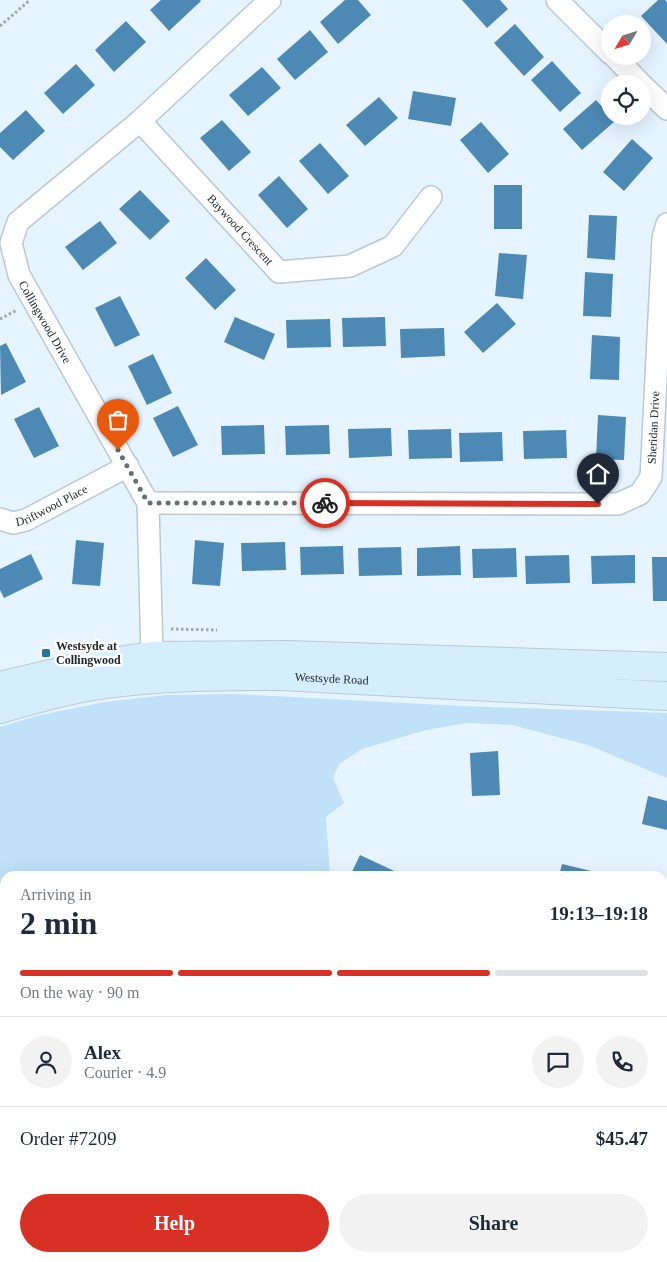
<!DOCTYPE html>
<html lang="en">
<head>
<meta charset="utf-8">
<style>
	:root { --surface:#fff; --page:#f2f2f3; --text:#1f2937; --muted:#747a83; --line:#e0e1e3; --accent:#d93025 }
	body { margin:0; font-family:Georgia,serif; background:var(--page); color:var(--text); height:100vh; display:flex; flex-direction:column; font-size:19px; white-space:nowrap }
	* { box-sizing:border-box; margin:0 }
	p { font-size:16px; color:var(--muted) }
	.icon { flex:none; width:28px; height:28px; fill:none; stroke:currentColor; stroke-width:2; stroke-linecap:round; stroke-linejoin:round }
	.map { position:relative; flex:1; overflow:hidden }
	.drawer { position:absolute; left:0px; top:871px; width:668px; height:391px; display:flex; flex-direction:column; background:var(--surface); border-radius:15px 15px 0 0; box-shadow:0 5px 20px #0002 }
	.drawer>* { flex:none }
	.needle { width:32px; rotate:232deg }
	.fabs { position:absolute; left:601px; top:15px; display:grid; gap:10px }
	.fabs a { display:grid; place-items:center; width:50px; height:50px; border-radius:50%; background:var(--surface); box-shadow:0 5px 20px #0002; font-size:25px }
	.pin { position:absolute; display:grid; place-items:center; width:42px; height:42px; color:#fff; margin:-51px -21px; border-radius:50% 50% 50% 0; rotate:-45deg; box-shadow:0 0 5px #0007 }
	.pin .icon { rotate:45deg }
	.courier { position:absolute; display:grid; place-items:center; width:50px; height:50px; margin:-25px; border:4px solid #d93025; border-radius:50%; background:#fff; color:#222; box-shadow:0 1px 6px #0007 }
	.headline em { font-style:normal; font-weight:700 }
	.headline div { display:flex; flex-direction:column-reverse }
	.headline { display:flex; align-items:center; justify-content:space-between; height:85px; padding:0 20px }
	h1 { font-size:32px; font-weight:700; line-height:38px }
	.bar { display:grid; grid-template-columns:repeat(4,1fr); gap:8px 5px; align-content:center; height:60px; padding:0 20px }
	.bar i { height:6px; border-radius:4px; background:var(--line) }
	.bar .current { background:var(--accent) }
	.bar p { grid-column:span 4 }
	.line { display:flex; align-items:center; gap:12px; padding:0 20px; border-top:1px solid var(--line) }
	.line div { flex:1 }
	.round { display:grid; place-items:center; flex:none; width:52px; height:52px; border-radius:26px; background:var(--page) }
	.action { display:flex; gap:10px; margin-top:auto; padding:10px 20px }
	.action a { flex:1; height:58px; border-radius:30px; background:var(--accent); color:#fff; font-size:20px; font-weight:700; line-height:58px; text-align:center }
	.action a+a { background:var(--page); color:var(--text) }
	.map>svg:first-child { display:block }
</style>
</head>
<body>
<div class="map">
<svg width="667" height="1262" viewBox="0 0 667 1262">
	<rect width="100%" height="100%" fill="#e6f4ff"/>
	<path fill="#c1e1f9" d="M 237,694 L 461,706 L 667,713 L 667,778 L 588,745 L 512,725 L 467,723 L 426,730 L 362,749 L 339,764 L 333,778 L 344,803 L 326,817 L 330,876 L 5,876 L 5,1054 L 0,1053 L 0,727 L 36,716 L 105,702 L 166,695 Z"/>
	<path fill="#4c8ab5" d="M 161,0 L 200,0 L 201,1 L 169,31 L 150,10 Z
		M 345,0 L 358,0 L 371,15 L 338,44 L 320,22 Z
		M 462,0 L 500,0 L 508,9 L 487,28 Z
		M 658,0 L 665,0 L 667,2 L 667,44 L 641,16 Z
		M 126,21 L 146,42 L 114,72 L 95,50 Z
		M 515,24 L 544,57 L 524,76 L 494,43 Z
		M 310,30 L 328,52 L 295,80 L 277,59 Z
		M 552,61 L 581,93 L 560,112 L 531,80 Z
		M 76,64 L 95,85 L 63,114 L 44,93 Z
		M 262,67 L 281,88 L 248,116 L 229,95 Z
		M 413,91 L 456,98 L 451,126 L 408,119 Z
		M 379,97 L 398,118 L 365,146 L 346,125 Z
		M 596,100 L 615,121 L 582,150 L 563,129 Z
		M 26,110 L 45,131 L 13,160 L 0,147 L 0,133 Z
		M 222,120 L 251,152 L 229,171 L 200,138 Z
		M 481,122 L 509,154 L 488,173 L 460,140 Z
		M 632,139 L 653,158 L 624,191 L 603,172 Z
		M 320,143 L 349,176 L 328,194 L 299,161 Z
		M 279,176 L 308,209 L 287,228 L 258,195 Z
		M 494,185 L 522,185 L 522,229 L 494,229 Z
		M 140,190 L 170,221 L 150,240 L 119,209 Z
		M 589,215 L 617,216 L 615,260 L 587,258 Z
		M 100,221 L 117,243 L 83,270 L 65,247 Z
		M 499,253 L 527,255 L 523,299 L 495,296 Z
		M 206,258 L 236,290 L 215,310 L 185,278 Z
		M 585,272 L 613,274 L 611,317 L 583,316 Z
		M 120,296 L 140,335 L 115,347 L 95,308 Z
		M 497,303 L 516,324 L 483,353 L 464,332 Z
		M 235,317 L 275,334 L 264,360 L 224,342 Z
		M 385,317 L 386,346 L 343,347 L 342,318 Z
		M 330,319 L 331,347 L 287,348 L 286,320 Z
		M 444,328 L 445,356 L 401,358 L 400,329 Z
		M 592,335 L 620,337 L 619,380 L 590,379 Z
		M 6,343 L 26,382 L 1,395 L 0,346 Z
		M 153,354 L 172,393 L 147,405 L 128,366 Z
		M 178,406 L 198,445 L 173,457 L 153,418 Z
		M 39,407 L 59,446 L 34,458 L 14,419 Z
		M 598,415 L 626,417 L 624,460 L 596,459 Z
		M 264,425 L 265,454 L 222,455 L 221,426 Z
		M 329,425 L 330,454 L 286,455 L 285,426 Z
		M 391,428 L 392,456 L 349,458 L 348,429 Z
		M 451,429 L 452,458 L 409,459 L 408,430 Z
		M 566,430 L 567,458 L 524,459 L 523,431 Z
		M 502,432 L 503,461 L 460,462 L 459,433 Z
		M 76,540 L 104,543 L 100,586 L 72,584 Z
		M 195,540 L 224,543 L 220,586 L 192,584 Z
		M 285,542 L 286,570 L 242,571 L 241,543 Z
		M 343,546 L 344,574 L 301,575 L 300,547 Z
		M 460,546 L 461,575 L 417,576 L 417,548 Z
		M 401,547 L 402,575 L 359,576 L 358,548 Z
		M 516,548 L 517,577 L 473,578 L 472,549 Z
		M 31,554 L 43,579 L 4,598 L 0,590 L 0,569 Z
		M 569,555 L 570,583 L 526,584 L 525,556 Z
		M 635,555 L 635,583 L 592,584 L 591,556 Z
		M 652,557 L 667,557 L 667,601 L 653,601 Z
		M 498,751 L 500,795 L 472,796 L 470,753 Z
		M 648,796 L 667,801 L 667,830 L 642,824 Z
		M 360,855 L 405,876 L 350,876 Z
		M 562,864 L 604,874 L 604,876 L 559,876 Z
		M 662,1003 L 667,1004 L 667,1033 L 662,1032 Z
		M 0,1128 L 5,1128 L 5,1156 L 0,1157 Z
		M 662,1219 L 667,1222 L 667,1257 L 662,1254 Z"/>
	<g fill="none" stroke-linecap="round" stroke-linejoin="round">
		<defs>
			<g id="minor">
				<path d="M 557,0 L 610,53"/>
				<path d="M 614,56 L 641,84"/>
				<path d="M 642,85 L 667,109"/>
				<path id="s1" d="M 140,121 L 279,272 L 350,266 L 393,246 L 431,197"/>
				<path id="s2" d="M 148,503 L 618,504 L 640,494 L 651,477 L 663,238 L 667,224"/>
				<path id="s3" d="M 0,519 L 13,523 L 26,520 L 128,466"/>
				<path d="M 154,671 L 152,656 L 148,503 L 19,275 L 11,243 L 18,222 L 140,121 L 270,0"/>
				<path d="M 0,1241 L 5,1241"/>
				<path d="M 87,1258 L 97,1262"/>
				<path d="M 560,1258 L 568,1262"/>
				<path d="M 372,1262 L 382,1258"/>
			</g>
			<g id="secondary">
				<path d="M 0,686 L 84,666 L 152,656 L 285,655 L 667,667"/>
				<path id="s4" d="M 0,709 C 31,700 62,691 93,686 C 155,676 218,676 281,676 L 667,696"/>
			</g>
		</defs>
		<use href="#minor" stroke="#bbc9d3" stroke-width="24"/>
		<use href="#secondary" stroke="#bbc9d3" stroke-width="30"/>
		<path stroke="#9da8b0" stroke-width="3" stroke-dasharray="2.5 2.5" stroke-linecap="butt" d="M 0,26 L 30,0
			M 0,319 L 17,310
			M 171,629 L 217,630"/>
		<use href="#minor" stroke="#fff" stroke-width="21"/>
		<use href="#secondary" stroke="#d5eefe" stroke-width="28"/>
	</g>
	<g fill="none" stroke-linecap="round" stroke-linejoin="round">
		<path stroke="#676f76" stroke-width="5" stroke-dasharray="0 9" d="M 118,450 L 148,503 L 325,503"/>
		<path stroke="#d93025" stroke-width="6" d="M 325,503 L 598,504"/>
	</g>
	<rect fill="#2373a5" stroke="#fff" stroke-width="2" x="41" y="648" width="10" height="10" rx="2.5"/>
	<g text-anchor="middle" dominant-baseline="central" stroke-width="5" stroke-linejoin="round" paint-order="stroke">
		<g font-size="12" fill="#23282c" stroke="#fff">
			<text stroke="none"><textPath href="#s1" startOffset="148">Baywood Crescent</textPath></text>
			<text transform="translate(45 322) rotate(60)">Collingwood Drive</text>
			<text stroke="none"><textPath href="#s2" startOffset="564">Sheridan Drive</textPath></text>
			<text stroke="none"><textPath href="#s3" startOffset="56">Driftwood Place</textPath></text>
			<text stroke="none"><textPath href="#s4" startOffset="335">Westsyde Road</textPath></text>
		</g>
		<g font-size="12" font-weight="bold" fill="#23282c" stroke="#fff" text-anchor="start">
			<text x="56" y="646">Westsyde at<tspan x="56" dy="14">Collingwood</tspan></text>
		</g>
	</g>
</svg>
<div class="fabs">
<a><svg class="needle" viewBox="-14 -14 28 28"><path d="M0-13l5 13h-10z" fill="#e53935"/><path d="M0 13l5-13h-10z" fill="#747a83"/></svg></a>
<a><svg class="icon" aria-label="locate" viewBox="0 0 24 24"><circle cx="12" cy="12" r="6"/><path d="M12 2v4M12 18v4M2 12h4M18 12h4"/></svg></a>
</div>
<div class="pin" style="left:118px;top:450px;background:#ea580c"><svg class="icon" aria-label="bag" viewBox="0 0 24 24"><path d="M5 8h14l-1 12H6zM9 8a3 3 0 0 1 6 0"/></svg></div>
<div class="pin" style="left:598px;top:504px;background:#1f2937"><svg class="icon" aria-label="home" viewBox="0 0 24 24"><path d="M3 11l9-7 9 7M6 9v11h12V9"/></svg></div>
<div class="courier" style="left:325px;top:503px"><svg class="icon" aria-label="bike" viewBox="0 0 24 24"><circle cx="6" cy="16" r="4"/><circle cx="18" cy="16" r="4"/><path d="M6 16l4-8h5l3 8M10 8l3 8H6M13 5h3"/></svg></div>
<section class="drawer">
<div class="headline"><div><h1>2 min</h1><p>Arriving in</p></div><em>19:13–19:18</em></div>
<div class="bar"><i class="current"></i><i class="current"></i><i class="current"></i><i></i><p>On the way · 90 m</p></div>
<div class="line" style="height:90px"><a class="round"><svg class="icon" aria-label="person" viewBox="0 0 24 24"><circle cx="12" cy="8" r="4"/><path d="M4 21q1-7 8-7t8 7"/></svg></a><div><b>Alex</b><p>Courier · 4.9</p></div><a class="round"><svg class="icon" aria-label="chat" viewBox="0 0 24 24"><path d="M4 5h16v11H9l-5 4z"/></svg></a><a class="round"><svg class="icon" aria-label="phone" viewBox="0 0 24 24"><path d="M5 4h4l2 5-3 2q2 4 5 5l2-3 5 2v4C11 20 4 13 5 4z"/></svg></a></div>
<div class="line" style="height:65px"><div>Order #7209</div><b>$45.47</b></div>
<div class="action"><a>Help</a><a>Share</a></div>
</section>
</div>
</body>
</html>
